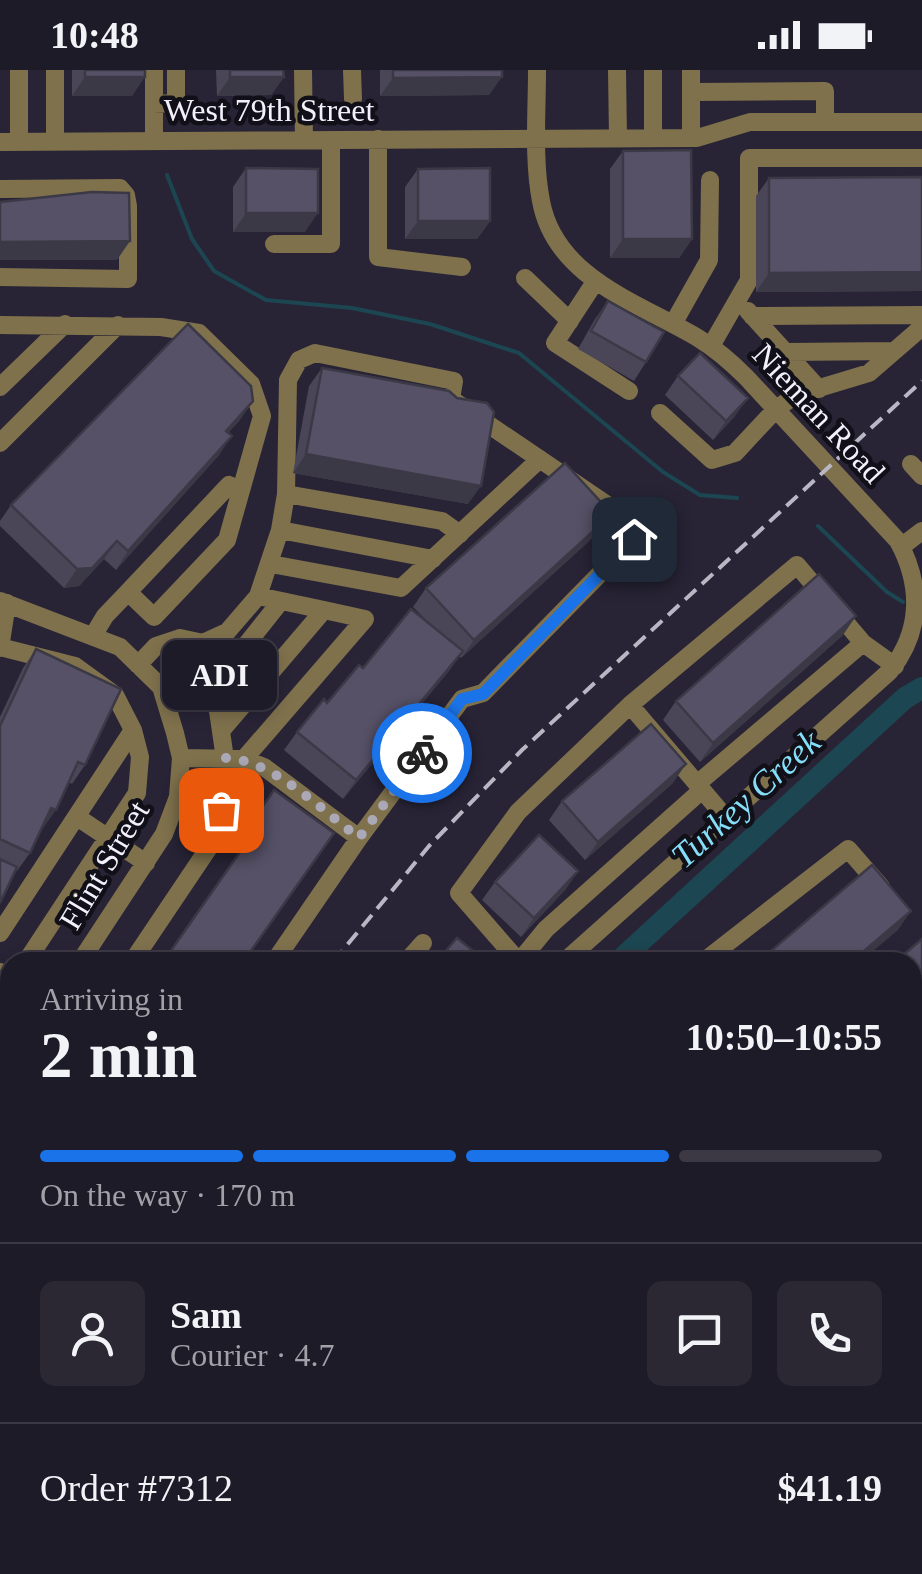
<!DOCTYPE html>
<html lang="en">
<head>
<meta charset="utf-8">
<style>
	:root { --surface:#1e1b28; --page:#2b2834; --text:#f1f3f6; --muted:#a1a1a8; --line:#3c3945; --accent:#1a73e8 }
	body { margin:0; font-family:"Times New Roman",serif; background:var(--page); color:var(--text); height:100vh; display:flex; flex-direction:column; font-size:38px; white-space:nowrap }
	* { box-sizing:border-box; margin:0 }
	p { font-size:32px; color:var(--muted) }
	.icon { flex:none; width:55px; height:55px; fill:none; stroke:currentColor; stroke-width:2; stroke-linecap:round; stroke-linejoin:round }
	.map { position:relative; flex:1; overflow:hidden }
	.details { position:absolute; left:0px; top:882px; width:922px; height:622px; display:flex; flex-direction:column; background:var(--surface); border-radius:30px 30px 0 0; box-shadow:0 5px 15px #0003,0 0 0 2px var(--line) }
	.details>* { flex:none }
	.pin { position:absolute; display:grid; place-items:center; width:85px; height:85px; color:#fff; margin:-42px; border-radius:20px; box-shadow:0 5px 15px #0006 }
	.courier { position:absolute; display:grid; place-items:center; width:100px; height:100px; margin:-50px; border:8px solid #1a73e8; border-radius:50%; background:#fff; color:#222; box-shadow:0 2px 12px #0007 }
	.bubble { position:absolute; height:70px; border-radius:15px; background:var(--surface); box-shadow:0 5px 15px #0003,0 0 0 2px var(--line); font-size:32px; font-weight:600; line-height:70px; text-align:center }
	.headline em { font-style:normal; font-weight:600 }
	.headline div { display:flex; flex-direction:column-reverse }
	.headline { display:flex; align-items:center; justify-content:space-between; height:170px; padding:0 40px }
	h1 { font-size:65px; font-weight:600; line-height:75px }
	.bar { display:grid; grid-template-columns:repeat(4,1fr); gap:15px 10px; align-content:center; height:120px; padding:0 40px }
	.bar i { height:12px; border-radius:8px; background:var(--line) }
	.bar .on { background:var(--accent) }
	.bar p { grid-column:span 4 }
	.line { display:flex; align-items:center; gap:25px; padding:0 40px; border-top:2px solid var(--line) }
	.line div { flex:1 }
	.round { display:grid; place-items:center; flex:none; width:105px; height:105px; border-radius:15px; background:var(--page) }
	.status { display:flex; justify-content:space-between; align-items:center; height:70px; padding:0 50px; background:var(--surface); direction:ltr }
	.status svg { height:28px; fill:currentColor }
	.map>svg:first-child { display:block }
</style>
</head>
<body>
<div class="status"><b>10:48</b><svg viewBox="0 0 49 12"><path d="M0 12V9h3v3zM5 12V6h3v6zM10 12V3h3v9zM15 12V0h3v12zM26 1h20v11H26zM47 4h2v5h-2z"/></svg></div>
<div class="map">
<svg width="922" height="1504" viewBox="0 0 922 1504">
	<rect width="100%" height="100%" fill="#282436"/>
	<path fill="#164e27" d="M 922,1074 L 922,1120 L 913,1126 L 913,1080 Z
		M 922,1152 L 922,1447 L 913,1460 L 912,1158 Z
		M 575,1495 L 632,1495 L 630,1504 L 572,1504 Z
		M 660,1495 L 887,1495 L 880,1504 L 658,1504 Z"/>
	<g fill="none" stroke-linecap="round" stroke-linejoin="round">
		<path stroke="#1c4651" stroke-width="4" d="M 167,105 L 192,169 L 214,201 L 266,230 L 352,238 L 430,254 L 519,283 L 663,402 L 700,425 L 737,428
			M 818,456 L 887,522 L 903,532
			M 0,1329 L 10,1334"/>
		<path stroke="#1c4651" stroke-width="22" d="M 618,892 L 905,628 L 922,618
			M 282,1504 L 282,1495"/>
		<path stroke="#7f714c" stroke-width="18" d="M 19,0 L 19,72
			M 55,0 L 55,71
			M 154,0 L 154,71
			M 303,0 L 304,70
			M 352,0 L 353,29
			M 537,0 C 537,43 533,90 541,131 C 555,208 639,233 698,268 C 716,279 731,292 746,307 L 898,471 C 922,515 922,561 890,601 L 564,892
			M 617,0 L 618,68
			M 653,0 L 653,68
			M 691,22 L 825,21 L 825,52
			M 154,34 L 176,33 L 176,0
			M 691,68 L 691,0
			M 378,69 L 378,187 L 462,197
			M 0,72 L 697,68 L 750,52 L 922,52
			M 0,119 L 120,118 L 126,125 L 128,136 L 128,209 L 0,207
			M 274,174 L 331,174 L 331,70
			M 525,208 L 570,251
			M 595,212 L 555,273 L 629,321
			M 748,241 L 819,319
			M 752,246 L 922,245
			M 673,254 L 709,190 L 710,110
			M 0,255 L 161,257 L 199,263 L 251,314 L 262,346 L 227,470 L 154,547 L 128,522 L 105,546 L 93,566
			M 711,276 L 749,210 L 749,88 L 922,88
			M 786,282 L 894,281
			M 0,317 L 65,254
			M 660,343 L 712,390 L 735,383 L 776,339 L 796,325 L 869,303 L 922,257
			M 0,373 L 118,255
			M 911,394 L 922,406
			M 286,424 L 442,451 L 460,464
			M 280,460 L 433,489
			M 901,477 L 922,461
			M 271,494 L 401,518 L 540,389
			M 128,522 L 229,415 L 241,420
			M 0,531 L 120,577 L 161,617 L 175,663 L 181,688 L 178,727 L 164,764 L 80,892
			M 0,577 L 75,596 L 115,625 L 133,660 L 140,687 L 137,723 L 26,892
			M 0,578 L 7,533
			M 138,595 L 156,576 L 180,568 L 203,573 L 227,562 L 258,526 L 280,460 L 286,424 L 288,310 L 299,290 L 315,283 L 454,311 L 451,329 L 622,445 L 634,469 L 483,623 L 462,629 L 359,768 L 264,697 L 244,689 L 181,688
			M 210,620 L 281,531
			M 630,635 L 726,748
			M 221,661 L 324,540 L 258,526
			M 244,689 L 365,549 L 324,540
			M 697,714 L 863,573
			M 77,747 L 146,793
			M 0,863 L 133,660
			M 132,892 L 214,770 L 228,709 L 218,641 L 199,590 L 180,568
			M 274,892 L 359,768
			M 406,892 L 423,873
			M 519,892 L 459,823 L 518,742 L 630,635 L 797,495 L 863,573 L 895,596
			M 519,892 L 546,859 L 702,720
			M 703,892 L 848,779 L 881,817
			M 0,902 L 10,908
			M 0,938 L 10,919
			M 912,1012 L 922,1024
			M 0,1025 L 10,1006
			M 912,1066 L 922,1060
			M 0,1110 L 10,1088
			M 0,1282 L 10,1286
			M 0,1387 L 10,1388
			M 243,1495 L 245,1504
			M 7,1504 L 10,1467
			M 117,1504 L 119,1495
			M 326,1504 L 332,1495
			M 563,1504 L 565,1495"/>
		<path stroke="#fcd976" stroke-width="25" d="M 912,1142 L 922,1135
			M 639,1504 L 642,1495
			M 909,1504 L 922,1487"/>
		<path stroke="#bab7c5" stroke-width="4" stroke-dasharray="15 8" stroke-linecap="butt" d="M 333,892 L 429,776 L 522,680 L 922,311
			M 62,1504 L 63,1495"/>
	</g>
	<path fill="#4a4658" d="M 72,0 L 145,0 L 132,26 L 72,26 Z
		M 216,0 L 283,0 L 284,7 L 271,25 L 217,26 Z
		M 380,0 L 502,0 L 489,25 L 380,26 Z
		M 623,81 L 692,169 L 679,188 L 610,188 L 610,99 Z
		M 246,98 L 305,162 L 233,162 L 233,117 Z
		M 418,99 L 490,151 L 477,169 L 405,169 L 405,117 Z
		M 922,107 L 922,221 L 756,222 L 756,126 L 769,108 Z
		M 608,231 L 646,292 L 634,311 L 578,279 L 595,249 Z
		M 322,298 L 457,328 L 468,434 L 293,403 L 309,316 Z
		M 678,306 L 735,346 L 713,370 L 665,325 Z
		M 240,350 L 228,363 L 219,385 L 116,500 L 104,489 L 79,516 L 64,518 L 0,456 L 0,451 L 11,435 Z
		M 599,462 L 461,588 L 459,586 L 343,729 L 284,680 L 297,662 L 363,598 L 430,554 L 413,537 L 426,518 Z
		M 843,565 L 700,692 L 663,650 L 676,631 Z
		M 36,579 L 85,695 L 72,714 L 69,712 L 43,758 L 41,758 L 30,783 L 17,801 L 15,800 L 0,833 L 0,647 L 23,598 Z
		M 673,713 L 585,790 L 549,750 L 562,731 Z
		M 274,720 L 334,763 L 239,783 L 233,779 Z
		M 578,801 L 565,820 L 521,867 L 482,830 L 495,812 Z
		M 922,869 L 922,985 L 912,993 L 912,892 Z
		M 10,1154 L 10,1266 L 0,1262 L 0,1179 Z
		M 142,1495 L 213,1495 L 212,1504 L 141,1504 Z
		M 372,1495 L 499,1495 L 498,1504 L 366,1504 Z"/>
	<path fill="#3c3947" d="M 85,7 L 145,7 L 132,26 L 72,26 Z
		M 230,7 L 284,7 L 271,25 L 217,26 Z
		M 502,7 L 489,25 L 380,26 L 393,8 Z
		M 246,143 L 318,143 L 305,162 L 233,162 Z
		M 418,151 L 490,151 L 477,169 L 405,169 Z
		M 623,169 L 692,169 L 679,188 L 610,188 Z
		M 130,171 L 117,190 L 0,190 L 0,172 Z
		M 922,202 L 922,221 L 756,222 L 769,203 Z
		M 748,328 L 735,346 L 713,370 L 726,351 Z
		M 253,331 L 240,350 L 213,379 L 226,361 Z
		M 232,366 L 219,385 L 116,500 L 128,481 Z
		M 306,384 L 481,416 L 468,434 L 293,403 Z
		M 612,444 L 599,462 L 461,588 L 474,570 Z
		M 117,471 L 104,489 L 79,516 L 64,518 L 77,499 Z
		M 856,546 L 843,565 L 700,692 L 713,673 Z
		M 463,581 L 450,600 L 343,729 L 356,710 Z
		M 686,694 L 673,713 L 585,790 L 598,772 Z
		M 51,738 L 56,740 L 43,758 L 38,756 Z
		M 578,801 L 565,820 L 521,867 L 534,848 Z
		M 911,841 L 898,860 L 860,892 L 851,892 Z
		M 922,978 L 922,985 L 912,993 L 912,992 Z
		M 0,1238 L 10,1242 L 10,1266 L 0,1262 Z"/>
	<path fill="#565166" stroke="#3c3947" stroke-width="2.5" d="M 85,0 L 145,0 L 145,7 L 85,7 Z
		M 230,0 L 283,0 L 284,7 L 230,7 Z
		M 393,0 L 502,0 L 502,7 L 393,8 Z
		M 691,80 L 692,169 L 623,169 L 623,81 Z
		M 246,98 L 318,99 L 318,143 L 246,143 Z
		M 490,98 L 490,151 L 418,151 L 418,99 Z
		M 922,107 L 922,202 L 769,203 L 769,108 Z
		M 92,122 L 129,123 L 130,171 L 0,172 L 0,132 Z
		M 608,231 L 664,262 L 646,292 L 591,261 Z
		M 188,254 L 251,316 L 253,331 L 226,361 L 232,366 L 128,481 L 117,471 L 92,498 L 77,499 L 11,435 Z
		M 700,283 L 748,328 L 726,351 L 678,306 Z
		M 322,298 L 449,321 L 457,328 L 487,333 L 494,342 L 481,416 L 306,384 Z
		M 565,393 L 612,444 L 474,570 L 426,518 Z
		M 819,504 L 856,546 L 713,673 L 676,631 Z
		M 411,539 L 463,581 L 356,710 L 297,662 L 324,629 L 327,633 L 359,595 L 363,598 Z
		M 36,579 L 121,619 L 85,695 L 78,692 L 56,740 L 51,738 L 30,783 L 0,769 L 0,656 Z
		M 651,654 L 686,694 L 598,772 L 562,731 Z
		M 274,720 L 334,763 L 243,892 L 163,892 L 252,765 L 246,760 Z
		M 539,765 L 578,801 L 534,848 L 495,812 Z
		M 0,789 L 17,797 L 0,833 Z
		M 872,795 L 911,841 L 851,892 L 758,892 Z
		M 457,868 L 487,892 L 436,892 Z
		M 922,869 L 922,976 L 912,965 L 912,892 L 895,892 Z
		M 10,1167 L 10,1242 L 0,1238 L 0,1191 Z
		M 152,1495 L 213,1495 L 212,1504 L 151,1504 Z
		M 374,1495 L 499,1495 L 498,1504 L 373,1504 Z"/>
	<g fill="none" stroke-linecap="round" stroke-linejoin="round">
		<path stroke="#aba9b7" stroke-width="10" stroke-dasharray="0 18" d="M 221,740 L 228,709 L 225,688 C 271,689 322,740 359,768 L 422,683"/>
		<path stroke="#1a73e8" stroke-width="12" d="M 422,683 L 462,629 L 483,624 L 634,469"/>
	</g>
	<g text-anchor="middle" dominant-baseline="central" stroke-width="9" stroke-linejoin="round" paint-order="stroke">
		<g font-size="32" fill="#f2f0fc" stroke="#110f17">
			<text x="269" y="40">West 79th Street</text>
			<text transform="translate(819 343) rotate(47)">Nieman Road</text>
			<text transform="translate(104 795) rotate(-59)">Flint Street</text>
		</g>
		<g font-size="35" font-style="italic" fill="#85def8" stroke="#110f17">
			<text transform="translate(746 729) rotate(-42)">Turkey Creek</text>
		</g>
	</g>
</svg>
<div class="pin" style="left:221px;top:740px;background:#ea580c"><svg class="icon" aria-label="bag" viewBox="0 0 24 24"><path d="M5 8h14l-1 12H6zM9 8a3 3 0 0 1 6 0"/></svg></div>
<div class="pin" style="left:634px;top:469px;background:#1f2937"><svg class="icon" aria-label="home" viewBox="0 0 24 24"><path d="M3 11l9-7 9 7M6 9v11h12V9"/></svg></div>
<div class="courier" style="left:422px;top:683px"><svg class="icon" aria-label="bike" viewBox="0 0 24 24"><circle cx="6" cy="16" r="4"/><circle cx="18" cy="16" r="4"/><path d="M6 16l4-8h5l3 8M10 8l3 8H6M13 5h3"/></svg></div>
<div class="bubble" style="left:162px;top:570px;width:115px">ADI</div>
<section class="details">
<div class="headline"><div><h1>2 min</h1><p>Arriving in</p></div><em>10:50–10:55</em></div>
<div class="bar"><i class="on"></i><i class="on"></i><i class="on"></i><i></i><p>On the way · 170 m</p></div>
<div class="line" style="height:180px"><a class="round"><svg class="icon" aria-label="person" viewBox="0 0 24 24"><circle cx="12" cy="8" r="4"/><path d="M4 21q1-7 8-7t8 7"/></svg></a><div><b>Sam</b><p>Courier · 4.7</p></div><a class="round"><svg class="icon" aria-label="chat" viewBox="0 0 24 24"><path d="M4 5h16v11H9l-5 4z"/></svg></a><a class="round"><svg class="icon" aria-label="phone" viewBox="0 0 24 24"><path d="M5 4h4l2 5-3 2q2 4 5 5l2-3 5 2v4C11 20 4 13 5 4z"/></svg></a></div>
<div class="line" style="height:130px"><div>Order #7312</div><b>$41.19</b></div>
</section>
</div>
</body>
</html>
